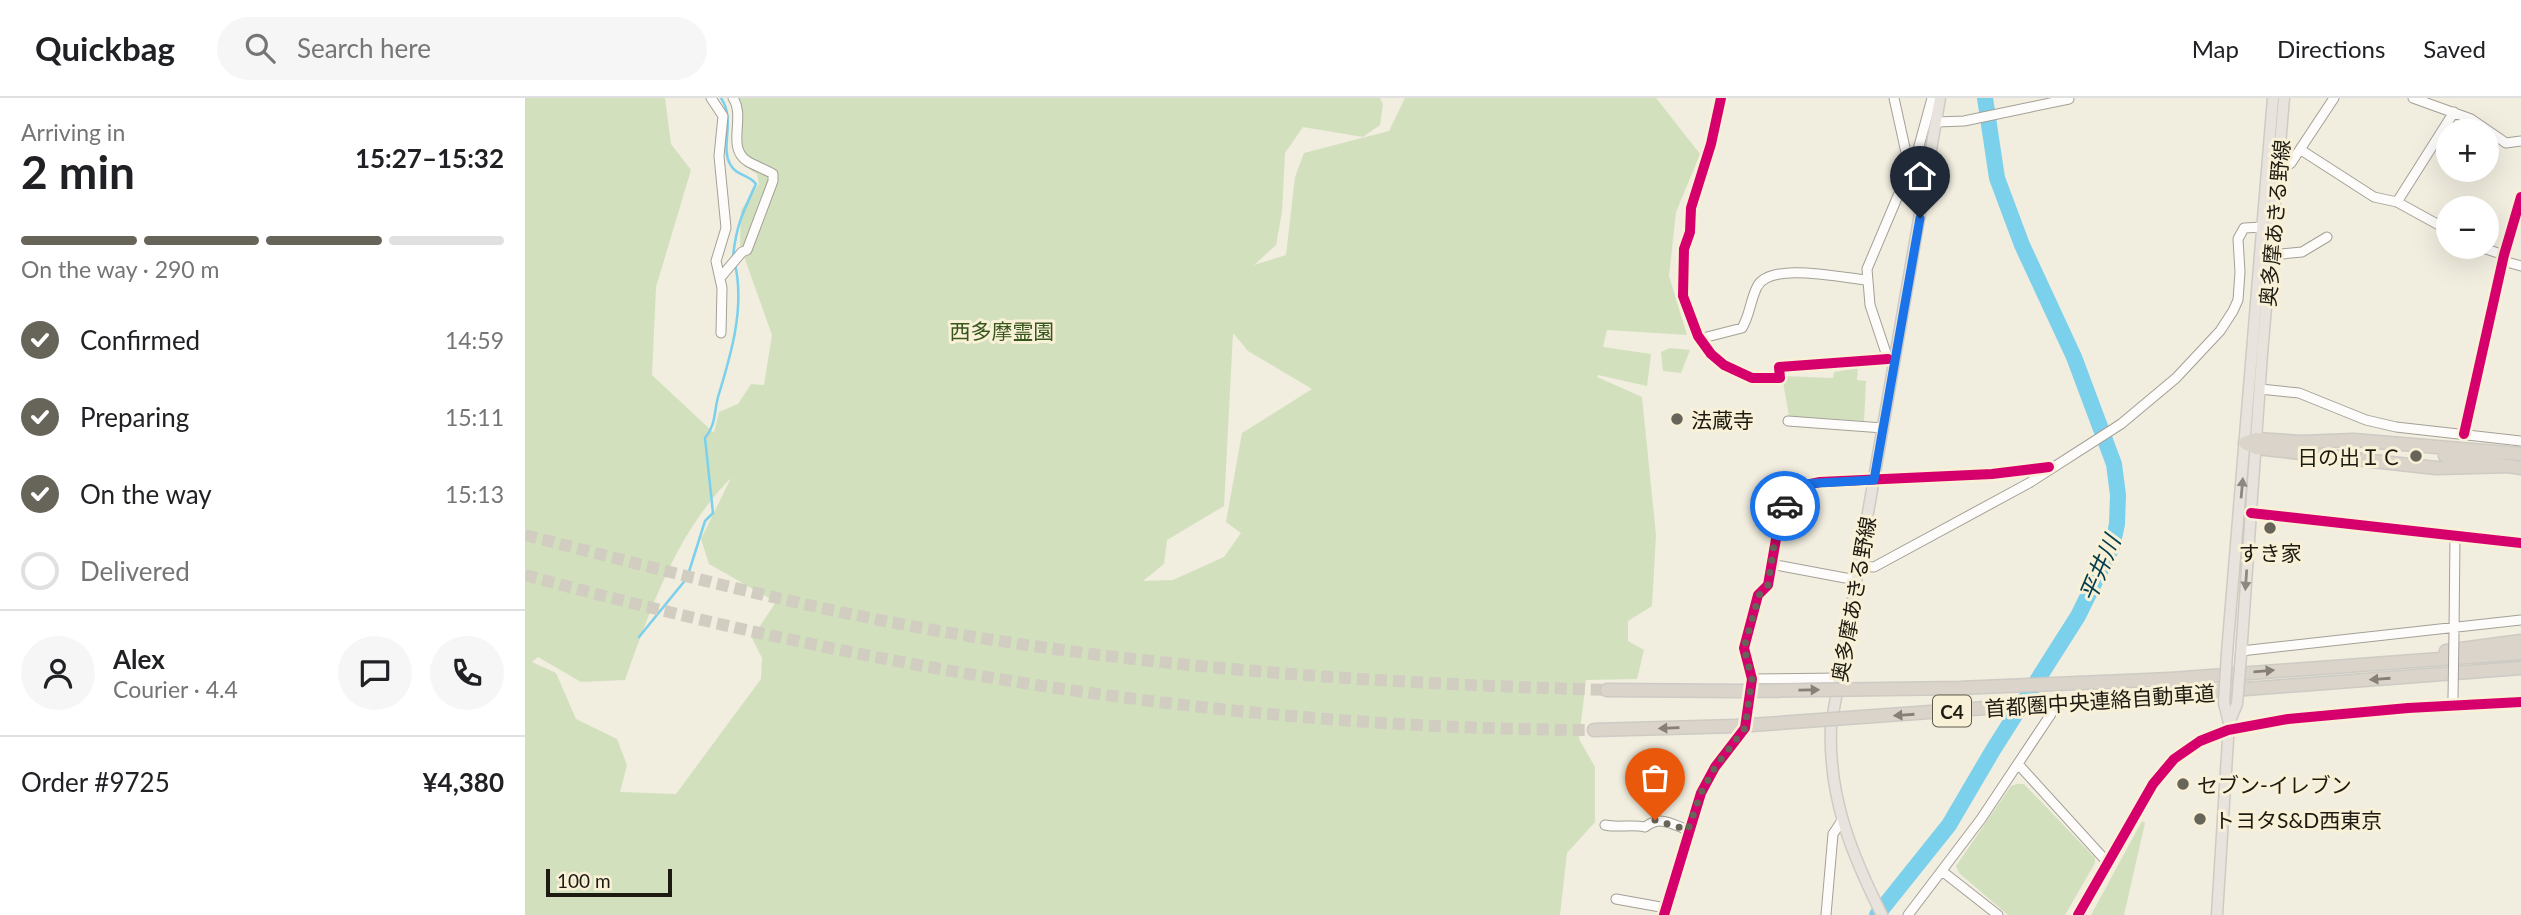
<!DOCTYPE html>
<html lang="en">
<head>
<meta charset="utf-8">
<style>
	:root { --surface:#fff; --page:#f6f6f6; --text:#202124; --muted:#757577; --line:#e0e0e0; --accent:#676459 }
	body { margin:0; font-family:Lato,"Noto Sans JP",sans-serif; background:var(--page); color:var(--text); height:100vh; display:flex; flex-direction:column; font-size:26px; white-space:nowrap }
	* { box-sizing:border-box; margin:0 }
	p { font-size:23px; color:var(--muted) }
	.icon { flex:none; width:38px; height:38px; fill:none; stroke:currentColor; stroke-width:2; stroke-linecap:round; stroke-linejoin:round }
	.map { position:relative; flex:1; overflow:hidden }
	.sheet { display:flex; flex-direction:column; background:var(--surface); width:525px }
	.sheet>* { flex:none }
	.tools { position:absolute; left:1911px; top:21px; display:grid; gap:14px }
	.tools a { display:grid; place-items:center; width:63px; height:63px; border-radius:50%; background:var(--surface); box-shadow:0 7px 28px #0002; font-size:35px }
	.scale { position:absolute; left:21px; bottom:18px; width:126px; box-sizing:border-box; padding-left:7px; border:4px solid #1d1a11; border-top:0; font-size:19px; line-height:24px; white-space:nowrap; color:#1d1a11; -webkit-text-stroke:5px #f9f1d7; paint-order:stroke }
	.pin { position:absolute; display:grid; place-items:center; width:60px; height:60px; color:#fff; margin:-72px -30px; border-radius:50% 50% 50% 0; rotate:-45deg; box-shadow:0 0 7px #0007 }
	.pin .icon { rotate:45deg }
	.courier { position:absolute; display:grid; place-items:center; width:70px; height:70px; margin:-35px; border:5px solid #1a73e8; border-radius:50%; background:#fff; color:#222; box-shadow:0 2px 9px #0007 }
	.overview em { font-style:normal; font-weight:700 }
	.overview div { display:flex; flex-direction:column-reverse }
	.overview { display:flex; align-items:center; justify-content:space-between; height:119px; padding:0 21px }
	h1 { font-size:46px; font-weight:700; line-height:52px }
	.bar { display:grid; grid-template-columns:repeat(4,1fr); gap:10px 7px; align-content:center; height:84px; padding:0 21px }
	.bar i { height:9px; border-radius:5px; background:var(--line) }
	.bar .active { background:var(--accent) }
	.bar p { grid-column:span 4 }
	.line { display:flex; align-items:center; gap:18px; padding:0 21px; border-top:2px solid var(--line) }
	.line div { flex:1 }
	.round { display:grid; place-items:center; flex:none; width:74px; height:74px; border-radius:37px; background:var(--page) }
	ol { padding:0 21px; list-style:none }
	li { display:flex; align-items:center; gap:21px; height:77px }
	li p { margin-inline-start:auto }
	li .icon { padding:7px; border-radius:50%; background:var(--accent); color:#fff; stroke-width:4 }
	li:last-child { color:var(--muted) }
	li i { width:38px; height:38px; border:4px solid var(--line); border-radius:50% }
	header { display:flex; align-items:center; gap:42px; box-sizing:border-box; height:98px; padding:0 35px; background:var(--surface); border-bottom:2px solid var(--line) }
	header strong { font-size:33px }
	nav { display:flex; gap:38px; margin-inline-start:auto; font-size:24px }
	.search { width:490px; height:63px; background:var(--page); display:flex; align-items:center; gap:18px; box-sizing:border-box; padding:0 24px; border-radius:38px; color:var(--muted); font-size:26px }
	main { display:flex; flex:1; min-height:0 }
	.map>svg:first-child { display:block }
</style>
</head>
<body>
<header>
<strong>Quickbag</strong>
<div class="search"><svg class="icon" aria-label="search" viewBox="0 0 24 24"><circle cx="10" cy="10" r="6"/><path d="M15 15l6 6"/></svg>Search here</div>
<nav><a>Map</a><a>Directions</a><a>Saved</a></nav>
</header>
<main>
<section class="sheet">
<div class="overview"><div><h1>2 min</h1><p>Arriving in</p></div><em>15:27–15:32</em></div>
<div class="bar"><i class="active"></i><i class="active"></i><i class="active"></i><i></i><p>On the way · 290 m</p></div>
<ol>
<li><svg class="icon" aria-label="check" viewBox="0 0 24 24"><path d="M5 12l5 5 9-10"/></svg>Confirmed<p>14:59</p></li>
<li><svg class="icon" aria-label="check" viewBox="0 0 24 24"><path d="M5 12l5 5 9-10"/></svg>Preparing<p>15:11</p></li>
<li><svg class="icon" aria-label="check" viewBox="0 0 24 24"><path d="M5 12l5 5 9-10"/></svg>On the way<p>15:13</p></li>
<li><i></i>Delivered</li>
</ol>
<div class="line" style="height:126px"><a class="round"><svg class="icon" aria-label="person" viewBox="0 0 24 24"><circle cx="12" cy="8" r="4"/><path d="M4 21q1-7 8-7t8 7"/></svg></a><div><b>Alex</b><p>Courier · 4.4</p></div><a class="round"><svg class="icon" aria-label="chat" viewBox="0 0 24 24"><path d="M4 5h16v11H9l-5 4z"/></svg></a><a class="round"><svg class="icon" aria-label="phone" viewBox="0 0 24 24"><path d="M5 4h4l2 5-3 2q2 4 5 5l2-3 5 2v4C11 20 4 13 5 4z"/></svg></a></div>
<div class="line" style="height:91px"><div>Order #9725</div><b>¥4,380</b></div>
</section>
<div class="map">
<svg width="1996" height="817" viewBox="0 0 1996 817">
	<rect width="100%" height="100%" fill="#f1eddf"/>
	<path fill="#d2e0be" fill-rule="evenodd" d="M 0,0 L 140,0 L 146,46 L 166,72 L 131,189 L 127,277 L 189,335 L 194,314 L 213,306 L 226,286 L 239,287 L 247,237 L 215,147 L 216,112 L 234,86 L 232,76 C 197,53 213,36 208,0 L 855,0 L 858,6 L 855,27 L 838,39 L 778,29 L 760,55 L 757,114 L 751,147 L 729,167 L 761,157 L 770,79 L 779,55 L 864,33 L 880,0 L 1131,0 L 1175,56 L 1151,114 L 1144,178 L 1162,237 L 1082,232 L 1078,249 L 1126,256 L 1122,288 L 1073,277 L 1072,279 L 1117,299 L 1131,437 L 1127,508 L 1103,523 L 1103,543 L 1119,552 L 1112,581 L 1061,582 L 1054,641 L 1070,669 L 1070,724 L 1042,755 L 1035,817 L 0,817 ZM 708,235 L 723,253 L 787,291 L 717,335 L 701,424 L 716,435 L 699,459 L 648,482 L 618,483 L 639,466 L 642,442 L 699,408 ZM 206,380 L 176,441 L 184,466 L 251,504 L 227,540 L 237,560 L 236,581 L 151,696 L 95,694 L 102,667 L 92,641 L 51,621 L 31,575 L 7,564 L 13,559 L 56,584 L 100,582 C 126,510 151,435 206,380 Z
		M 1145,250 L 1165,252 L 1156,275 L 1138,273 L 1136,254 Z
		M 1333,270 L 1332,282 L 1341,283 L 1339,323 L 1264,318 L 1257,278 L 1308,280 L 1309,274 Z
		M 1492,686 L 1499,686 L 1570,760 L 1570,765 L 1540,817 L 1483,817 L 1434,775 L 1431,768 L 1486,688 Z
		M 1617,723 L 1620,725 L 1599,817 L 1566,817 Z"/>
	<g fill="none" stroke-linecap="round" stroke-linejoin="round">
		<path stroke="#7bd0ec" stroke-width="2.5" d="M 196,0 C 211,22 195,48 205,66 C 211,78 224,76 231,86 C 218,114 211,128 208,159
			M 114,539 L 162,480 L 180,423 L 188,415 L 180,340 C 191,327 189,314 193,299 C 206,257 220,210 210,166"/>
		<path stroke="#7bd0ec" stroke-width="16" d="M 1352,817 L 1424,727 L 1468,652 L 1553,518 L 1587,449 L 1592,426 L 1593,397 L 1589,366 L 1549,259 L 1497,147 L 1472,80 L 1460,0"/>
		<path stroke="#d1cdc0" stroke-width="12" stroke-dasharray="12 6" stroke-linecap="butt" d="M 0,437 C 126,469 252,503 381,527 C 611,570 847,585 1082,592
			M 0,477 C 348,572 708,631 1069,632"/>
		<defs>
			<path id="minor" d="M 186,0 L 198,18 L 194,58 L 201,130 L 191,163 L 197,190 L 196,235
				M 1196,0 L 1186,46 L 1166,110 L 1165,134 L 1159,151 L 1158,198 L 1173,238 L 1186,256 L 1199,267 L 1227,280 L 1255,280 L 1254,269 L 1363,261
				M 1369,0 L 1384,68
				M 1888,0 L 1946,21 L 1981,45 L 1996,43
				M 1412,24 L 1439,23 L 1544,1
				M 1776,52 L 1849,99 L 1872,104 L 1923,132
				M 1751,77 L 1766,65 L 1809,0
				M 1872,104 L 1929,14
				M 1955,149 L 1979,157
				M 1746,157 L 1777,154 L 1802,139
				M 1978,163 L 1996,168
				M 195,180 L 217,154 L 222,152 L 248,83 L 248,76 C 240,71 230,68 222,63 C 201,49 221,19 208,0
				M 1174,241 L 1217,230 C 1225,217 1225,203 1232,189 C 1244,163 1318,180 1341,182
				M 1368,263 L 1363,261 L 1345,207 L 1342,171 L 1394,48 L 1407,0
				M 1735,291 L 1774,295 L 1841,322 L 1871,329 L 1996,343
				M 1263,323 L 1358,330
				M 1939,336 L 1979,157 L 1996,99
				M 1726,415 L 1996,445
				M 1246,466 L 1331,482
				M 1334,468 L 1349,469 L 1504,385 L 1596,326 L 1651,280 L 1695,233 L 1708,213 L 1713,202 L 1715,174 L 1713,141 L 1719,130 L 1738,129
				M 1929,534 L 1930,438
				M 1716,553 L 1996,522
				M 1227,581 L 1314,580
				M 1493,666 L 1583,765
				M 1080,727 C 1094,730 1106,726 1120,729 C 1136,717 1146,726 1163,732
				M 1417,773 L 1473,817
				M 1091,801 L 1141,810
				M 1139,817 L 1176,695 L 1190,669 L 1220,630 L 1227,581 L 1219,550 L 1233,497 L 1243,487 L 1255,418 L 1271,389 L 1295,384 L 1467,376 L 1524,369
				M 1301,817 L 1308,736 L 1316,724
				M 1383,817 L 1456,721 L 1530,610
				M 1553,817 L 1628,686 L 1649,661 L 1675,643 L 1703,632 L 1763,621 L 1883,610 L 1996,604"/>
			<path id="major" d="M 1702,555 L 1748,0
				M 1716,557 L 1737,256 L 1759,0
				M 1357,817 C 1326,755 1303,698 1306,628 L 1415,0
				M 1692,817 L 1704,625"/>
			<path id="highway" d="M 1720,345 L 1731,341 L 1776,344 L 1829,342 L 1996,356
				M 1720,345 L 1731,350 L 1911,370 L 1986,368
				M 1920,358 L 1996,370
				M 1921,553 L 1996,543
				M 1646,581 L 1996,555
				M 1082,592 L 1216,593
				M 1642,597 L 1996,570
				M 1069,632 L 1212,628"/>
		</defs>
		<use href="#minor" stroke="#a3a096" stroke-width="11"/>
		<use href="#major" stroke="#cdcbc4" stroke-width="13"/>
		<use href="#highway" stroke="#cdcbc4" stroke-width="15"/>
		<use href="#minor" stroke="#fdfcfa" stroke-width="9"/>
		<use href="#major" stroke="#e8e4dd" stroke-width="10"/>
		<use href="#highway" stroke="#dbd4cb" stroke-width="12"/>
		<defs>
			<path id="minor-bridge" d="M 1928,600 L 1929,536"/>
			<path id="major-bridge" d="M 1702,555 L 1699,605 L 1704,625
				M 1704,625 L 1712,606 L 1716,557"/>
			<path id="highway-bridge" d="M 1216,593 L 1435,590 L 1646,581
				M 1212,628 L 1642,597"/>
		</defs>
		<use href="#minor-bridge" stroke="#a3a096" stroke-width="11" stroke-linecap="butt"/>
		<use href="#major-bridge" stroke="#cdcbc4" stroke-width="13" stroke-linecap="butt"/>
		<use href="#highway-bridge" stroke="#cdcbc4" stroke-width="15" stroke-linecap="butt"/>
		<use href="#minor-bridge" stroke="#fdfcfa" stroke-width="9"/>
		<use href="#major-bridge" stroke="#e8e4dd" stroke-width="10"/>
		<use href="#highway-bridge" stroke="#dbd4cb" stroke-width="12"/>
		<defs>
			<path id="cycleway" d="M 1196,0 L 1186,46 L 1166,110 L 1165,134 L 1159,151 L 1158,198 L 1173,238 L 1186,256 L 1199,267 L 1227,280 L 1255,280 L 1254,269 L 1363,261
				M 1939,336 L 1979,157 L 1996,99
				M 1726,415 L 1996,445
				M 1139,817 L 1176,695 L 1190,669 L 1220,630 L 1227,581 L 1219,550 L 1233,497 L 1243,487 L 1255,418 L 1271,389 L 1295,384 L 1467,376 L 1524,369
				M 1553,817 L 1628,686 L 1649,661 L 1675,643 L 1703,632 L 1763,621 L 1883,610 L 1996,604"/>
		</defs>
		<use href="#cycleway" stroke="#f9f1d7" stroke-width="15"/>
		<use href="#cycleway" stroke="#d6006c" stroke-width="10"/>
	</g>
	<defs><path id="oneway-solid" d="M-6-.8H1V-3.2L6.5 0L1 3.2V.8H-6Z" transform="scale(1.75)"/></defs>
	<g fill="#8d8981">
		<use href="#oneway-solid" transform="translate(1717 390) rotate(-85)"/>
		<use href="#oneway-solid" transform="translate(1721 482) rotate(94)"/>
	</g>
	<g fill="#868077">
		<use href="#oneway-solid" transform="translate(1739 573) rotate(-5)"/>
		<use href="#oneway-solid" transform="translate(1855 581) rotate(176)"/>
		<use href="#oneway-solid" transform="translate(1284 592) rotate(-1)"/>
		<use href="#oneway-solid" transform="translate(1379 617) rotate(176)"/>
		<use href="#oneway-solid" transform="translate(1144 630) rotate(178)"/>
	</g>
	<g fill="none" stroke-linecap="round" stroke-linejoin="round">
		<path stroke="#676459" stroke-width="7" stroke-dasharray="0 12.6" d="M 1130,722 L 1163,732 L 1176,695 L 1190,669 L 1220,630 L 1227,581 L 1219,550 L 1234,497 L 1243,487 L 1252,426 L 1260,408"/>
		<path stroke="#1a73e8" stroke-width="9" d="M 1260,408 L 1276,386 L 1349,382 L 1395,120"/>
	</g>
	<g fill="#676459" stroke="#f9f1d7" stroke-width="2.5">
		<circle cx="1152" cy="321" r="7"/>
		<circle cx="1891" cy="358" r="7"/>
		<circle cx="1745" cy="430" r="7"/>
		<circle cx="1658" cy="686" r="7"/>
		<circle cx="1675" cy="721" r="7"/>
	</g>
	<g text-anchor="middle" dominant-baseline="central" stroke-width="6" stroke-linejoin="round" paint-order="stroke">
		<rect fill="#f9f1d7" stroke="#5f5a4c" stroke-width="2" x="1408" y="597.5" width="38" height="31" rx="5"/>
		<g font-size="19" font-weight="bold" fill="#1d1a11">
			<text x="1427" y="613">C4</text>
		</g>
		<g font-size="21" fill="#1d1a11" stroke="#f9f1d7">
			<text transform="translate(1749 125) rotate(-85)">奥多摩あきる野線</text>
			<text transform="translate(1328 501) rotate(-80)">奥多摩あきる野線</text>
			<text transform="translate(1575 602) rotate(-4)">首都圏中央連絡自動車道</text>
		</g>
		<g font-size="21" fill="#37561c" stroke="#f9f1d7">
			<text x="477" y="232">西多摩霊園</text>
		</g>
		<g font-size="21" fill="#1d1a11" stroke="#f9f1d7" text-anchor="start">
			<text x="1166" y="321">法蔵寺</text>
			<text x="1877" y="358" text-anchor="end">日の出ＩＣ</text>
			<text x="1745" y="454" text-anchor="middle">すき家</text>
			<text x="1672" y="686">セブン-イレブン</text>
			<text x="1689" y="721">トヨタS&amp;D西東京</text>
		</g>
		<g font-size="23" font-style="italic" fill="#013a4c" stroke="#f9f1d7">
			<text transform="translate(1574 470) rotate(-67)">平井川</text>
		</g>
	</g>
</svg>
<div class="tools">
<a>+</a>
<a>−</a>
</div>
<div class="scale">100 m</div>
<div class="pin" style="left:1130px;top:722px;background:#ea580c"><svg class="icon" aria-label="bag" viewBox="0 0 24 24"><path d="M5 8h14l-1 12H6zM9 8a3 3 0 0 1 6 0"/></svg></div>
<div class="pin" style="left:1395px;top:120px;background:#1f2937"><svg class="icon" aria-label="home" viewBox="0 0 24 24"><path d="M3 11l9-7 9 7M6 9v11h12V9"/></svg></div>
<div class="courier" style="left:1260px;top:408px"><svg class="icon" aria-label="car" viewBox="0 0 24 24"><path d="M5 17H2v-5l4-1 3-4h7l3 4 3 1v5h-3M9 17h6M6 11h13"/><circle cx="7" cy="17" r="2"/><circle cx="17" cy="17" r="2"/></svg></div>
</div>
</main>
</body>
</html>
